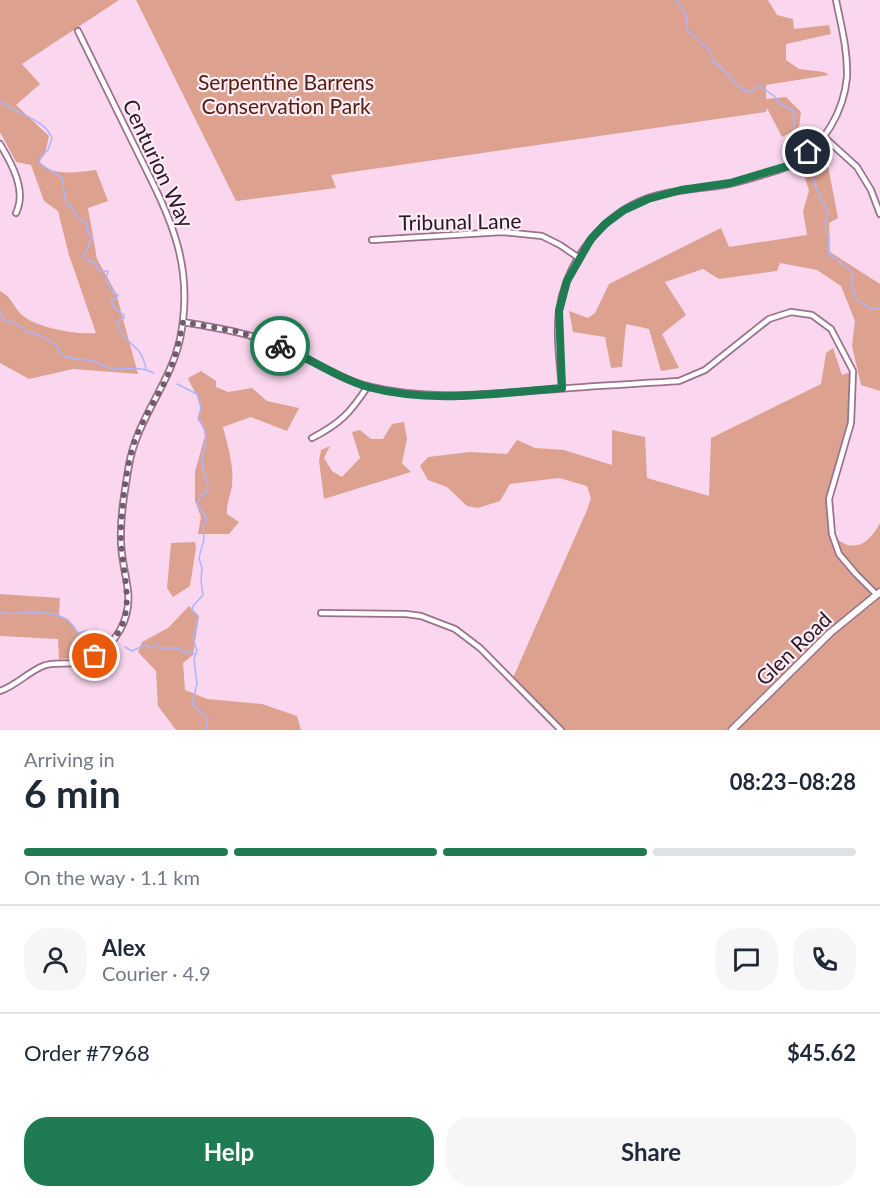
<!DOCTYPE html>
<html lang="en">
<head>
<meta charset="utf-8">
<style>
	:root { --surface:#fff; --page:#f6f6f7; --text:#1f2937; --muted:#747a83; --line:#e0e1e3; --accent:#1f7b51 }
	body { margin:0; font-family:Lato,sans-serif; background:var(--page); color:var(--text); height:100vh; display:flex; flex-direction:column; font-size:22px; white-space:nowrap }
	* { box-sizing:border-box; margin:0 }
	p { font-size:20px; color:var(--muted) }
	.icon { flex:none; width:33px; height:33px; fill:none; stroke:currentColor; stroke-width:2; stroke-linecap:round; stroke-linejoin:round }
	.map { position:relative; height:730px; overflow:hidden }
	.panel { display:flex; flex-direction:column; background:var(--surface); flex:1 }
	.panel>* { flex:none }
	.pin { position:absolute; display:grid; place-items:center; width:51px; height:51px; color:#fff; margin:-26px; border:3px solid #fff; border-radius:50%; box-shadow:0 2px 6px #0007 }
	.courier { position:absolute; display:grid; place-items:center; width:60px; height:60px; margin:-30px; border:4px solid #1f7b51; border-radius:50%; background:#fff; color:#222; box-shadow:0 2px 8px #0007 }
	.head em { font-style:normal; font-weight:700 }
	.head div { display:flex; flex-direction:column-reverse }
	.head { display:flex; align-items:center; justify-content:space-between; height:102px; padding:0 24px }
	h1 { font-size:39px; font-weight:700; line-height:45px }
	.bar { display:grid; grid-template-columns:repeat(4,1fr); gap:9px 6px; align-content:center; height:72px; padding:0 24px }
	.bar i { height:8px; border-radius:4px; background:var(--line) }
	.bar .selected { background:var(--accent) }
	.bar p { grid-column:span 4 }
	.line { display:flex; align-items:center; gap:15px; padding:0 24px; border-top:2px solid var(--line) }
	.line div { flex:1 }
	.round { display:grid; place-items:center; flex:none; width:63px; height:63px; border-radius:24px; background:var(--page) }
	.action { display:flex; gap:12px; margin-top:auto; padding:12px 24px }
	.action a { flex:1; height:69px; border-radius:24px; background:var(--accent); color:#fff; font-size:24px; font-weight:700; line-height:69px; text-align:center }
	.action a+a { background:var(--page); color:var(--text) }
	.map>svg:first-child { display:block }
</style>
</head>
<body>
<div class="map">
<svg width="880" height="730" viewBox="0 0 880 730">
	<rect width="100%" height="100%" fill="#fbd7ef"/>
	<path fill="#dca28f" d="M 0,0 L 119,0 L 22,64 L 40,84 L 16,105 L 49,136 L 45,154 L 39,162 C 51,177 79,172 96,170 L 108,201 L 88,208 L 97,259 L 116,293 L 138,374 L 73,369 L 29,379 L 0,363 L 0,291 C 13,298 13,307 22,315 C 36,328 78,335 96,333 L 69,255 L 58,211 L 44,201 L 31,165 L 16,162 L 0,132 Z
		M 136,0 L 768,0 L 777,15 L 793,19 L 794,29 L 829,25 L 831,34 L 786,44 L 786,60 L 799,69 L 824,72 L 829,75 L 766,85 L 766,99 L 786,97 L 801,112 L 799,128 L 782,137 L 767,108 L 766,112 L 331,175 L 336,188 L 236,201 Z
		M 828,166 L 838,218 L 829,223 L 830,252 L 880,284 L 880,391 L 861,385 L 852,346 L 855,321 L 841,286 L 817,270 L 780,263 L 777,271 L 719,279 L 703,269 L 665,282 L 686,315 L 662,334 L 679,368 L 661,371 L 649,329 L 626,324 L 622,367 L 611,368 L 605,337 L 573,332 L 569,311 L 588,318 L 595,313 L 609,284 L 721,228 L 729,247 L 807,235 L 803,211 L 809,191 L 805,178 L 812,168 Z
		M 833,348 L 842,375 L 853,371 L 851,423 L 833,488 L 830,515 L 832,534 C 835,537 839,541 843,543 C 861,552 873,536 880,523 L 880,730 L 561,730 L 512,680 L 587,510 L 591,498 L 587,486 L 559,478 L 510,484 L 500,501 L 478,508 L 467,506 L 447,487 L 428,480 L 420,466 L 428,457 L 470,452 L 507,454 L 517,440 L 535,448 L 564,450 L 612,465 L 612,430 L 645,437 L 647,478 L 709,496 L 711,438 L 821,384 L 826,353 Z
		M 201,371 L 216,381 L 216,387 L 228,392 L 252,388 L 267,401 L 299,408 L 287,431 L 251,417 L 223,427 C 228,447 234,465 232,485 C 231,495 226,503 227,514 L 239,522 L 229,534 L 198,534 L 201,517 L 195,501 L 195,472 L 205,435 L 203,425 L 198,419 C 199,415 201,412 201,408 C 201,399 191,387 188,378 Z
		M 404,422 L 407,439 L 402,463 L 411,472 L 324,499 L 319,461 L 321,450 L 330,446 L 324,458 L 332,471 L 342,477 L 360,458 L 352,432 L 360,430 L 371,439 L 383,439 L 392,424 Z
		M 195,542 L 196,548 L 190,586 L 173,597 L 167,588 L 171,543 Z
		M 0,594 L 60,598 L 59,615 L 68,619 L 78,633 L 87,631 L 96,639 L 101,639 L 100,644 L 75,658 L 59,659 L 58,639 L 0,636 Z
		M 189,606 L 199,616 L 193,655 L 183,663 L 185,690 L 207,699 L 262,704 L 297,716 L 301,730 L 176,730 L 158,706 L 156,671 L 138,652 L 142,642 L 168,628 Z"/>
	<g fill="none" stroke-linecap="round" stroke-linejoin="round">
		<path stroke="#abb4fe" stroke-width="1.5" d="M 676,0 L 687,16 L 687,29 L 689,32 L 710,51 L 713,62 C 727,68 735,91 752,92 L 759,85 L 774,96 L 780,104 L 794,111 L 794,134 L 798,142
			M 0,101 C 15,114 44,118 52,138 L 48,150 L 41,156 L 39,162 C 45,169 55,172 62,178 L 66,204 L 73,208 L 74,214 L 86,223 L 87,231 L 92,238 L 83,257 L 89,261 L 95,262 L 100,272 L 108,271 L 106,280 L 114,293 L 118,295 L 116,298 L 111,300 C 113,308 118,312 124,315 L 124,318 L 117,321 C 119,335 129,341 138,350 C 142,355 145,363 146,369
			M 809,167 L 820,198 L 824,204 L 828,213 L 825,228 L 829,236 L 828,253 L 851,271 L 853,275 L 851,283 L 856,299 L 871,309 L 880,309
			M 0,313 L 5,321 L 13,322 L 28,332 L 42,336 L 57,346 L 60,354 C 72,360 81,359 93,361 C 101,363 107,369 116,369 C 130,369 141,366 154,373
			M 177,384 L 197,394 L 201,408 L 198,419 C 213,438 201,446 202,465 C 203,475 210,481 207,492 L 202,494 L 197,504 L 207,519 L 203,527 L 204,539 L 199,558 L 202,568 L 201,582 L 203,595 L 193,606 L 192,610 L 197,615 L 198,619 L 193,638 L 197,651 L 194,659 L 197,684 L 192,704 L 208,718 L 205,730
			M 0,613 C 27,616 63,603 78,633 L 87,631 L 96,639 L 101,639
			M 125,647 L 132,651 L 145,645 L 152,648 L 157,644 L 161,648 C 170,648 179,646 186,654 L 190,651 L 194,654"/>
		<defs>
			<path id="street" d="M 824,137 L 857,167 L 871,190 L 880,214
				M 0,144 C 12,164 27,191 16,213
				M 372,240 L 502,232 L 542,236 L 560,245 L 579,258
				M 183,322 C 219,328 254,334 288,349 C 316,362 341,380 371,387 C 430,401 483,394 543,390 C 588,386 633,384 679,381 L 705,370 L 769,319 L 791,312 L 812,315 L 831,329 L 853,371 L 851,423 L 829,499 L 832,534 L 839,554 L 856,574 L 877,595
				M 562,388 C 560,363 556,336 559,311 C 566,262 601,215 648,198 C 675,189 702,189 729,184 C 742,181 785,169 794,164 C 824,146 844,111 847,77 C 848,51 841,25 836,0
				M 312,438 C 341,423 350,413 368,386
				M 321,613 L 406,614 L 421,616 L 455,629 L 480,648 L 561,730
				M 0,691 C 17,685 28,672 43,666 C 56,660 73,668 91,658 C 116,645 131,619 128,591 C 126,574 121,558 121,541 C 120,516 125,490 129,465 C 137,419 170,384 180,339 C 196,261 167,212 134,145 C 115,107 97,69 78,31"/>
			<path id="secondary" d="M 732,730 L 830,633 L 880,592"/>
		</defs>
		<use href="#street" stroke="#9a728d" stroke-width="8"/>
		<use href="#secondary" stroke="#9a728d" stroke-width="9"/>
		<use href="#street" stroke="#fff" stroke-width="4.5"/>
		<use href="#secondary" stroke="#fff" stroke-width="6"/>
	</g>
	<g fill="none" stroke-linecap="round" stroke-linejoin="round">
		<path stroke="#725c6b" stroke-width="6" stroke-dasharray="0 10.8" d="M 95,656 C 148,620 118,576 121,526 C 123,498 126,467 135,440 C 143,419 156,399 166,379 C 175,360 179,342 183,322 L 239,332 L 280,346"/>
		<path stroke="#1f7b51" stroke-width="8" d="M 280,346 C 310,358 337,378 368,387 C 431,404 498,393 562,388 L 559,311 L 567,281 L 591,239 L 605,224 L 624,210 L 648,199 L 681,190 L 730,183 L 794,164 L 808,152"/>
	</g>
	<g text-anchor="middle" dominant-baseline="central" stroke-width="4.5" stroke-linejoin="round" paint-order="stroke">
		<g font-size="21" fill="#53200f" stroke="#fdebf6">
			<text x="286" y="81">Serpentine Barrens<tspan x="286" dy="24">Conservation Park</tspan></text>
		</g>
		<g font-size="21" fill="#291924" stroke="#fdebf6">
			<text transform="translate(159 163) rotate(65)">Centurion Way</text>
			<text transform="translate(460 221) rotate(-1)">Tribunal Lane</text>
			<text transform="translate(793 648) rotate(-44)">Glen Road</text>
		</g>
	</g>
</svg>
<div class="pin" style="left:95px;top:656px;background:#ea580c"><svg class="icon" aria-label="bag" viewBox="0 0 24 24"><path d="M5 8h14l-1 12H6zM9 8a3 3 0 0 1 6 0"/></svg></div>
<div class="pin" style="left:808px;top:152px;background:#1f2937"><svg class="icon" aria-label="home" viewBox="0 0 24 24"><path d="M3 11l9-7 9 7M6 9v11h12V9"/></svg></div>
<div class="courier" style="left:280px;top:346px"><svg class="icon" aria-label="bike" viewBox="0 0 24 24"><circle cx="6" cy="16" r="4"/><circle cx="18" cy="16" r="4"/><path d="M6 16l4-8h5l3 8M10 8l3 8H6M13 5h3"/></svg></div>
</div>
<section class="panel">
<div class="head"><div><h1>6 min</h1><p>Arriving in</p></div><em>08:23–08:28</em></div>
<div class="bar"><i class="selected"></i><i class="selected"></i><i class="selected"></i><i></i><p>On the way · 1.1 km</p></div>
<div class="line" style="height:108px"><a class="round"><svg class="icon" aria-label="person" viewBox="0 0 24 24"><circle cx="12" cy="8" r="4"/><path d="M4 21q1-7 8-7t8 7"/></svg></a><div><b>Alex</b><p>Courier · 4.9</p></div><a class="round"><svg class="icon" aria-label="chat" viewBox="0 0 24 24"><path d="M4 5h16v11H9l-5 4z"/></svg></a><a class="round"><svg class="icon" aria-label="phone" viewBox="0 0 24 24"><path d="M5 4h4l2 5-3 2q2 4 5 5l2-3 5 2v4C11 20 4 13 5 4z"/></svg></a></div>
<div class="line" style="height:78px"><div>Order #7968</div><b>$45.62</b></div>
<div class="action"><a>Help</a><a>Share</a></div>
</section>
</body>
</html>
